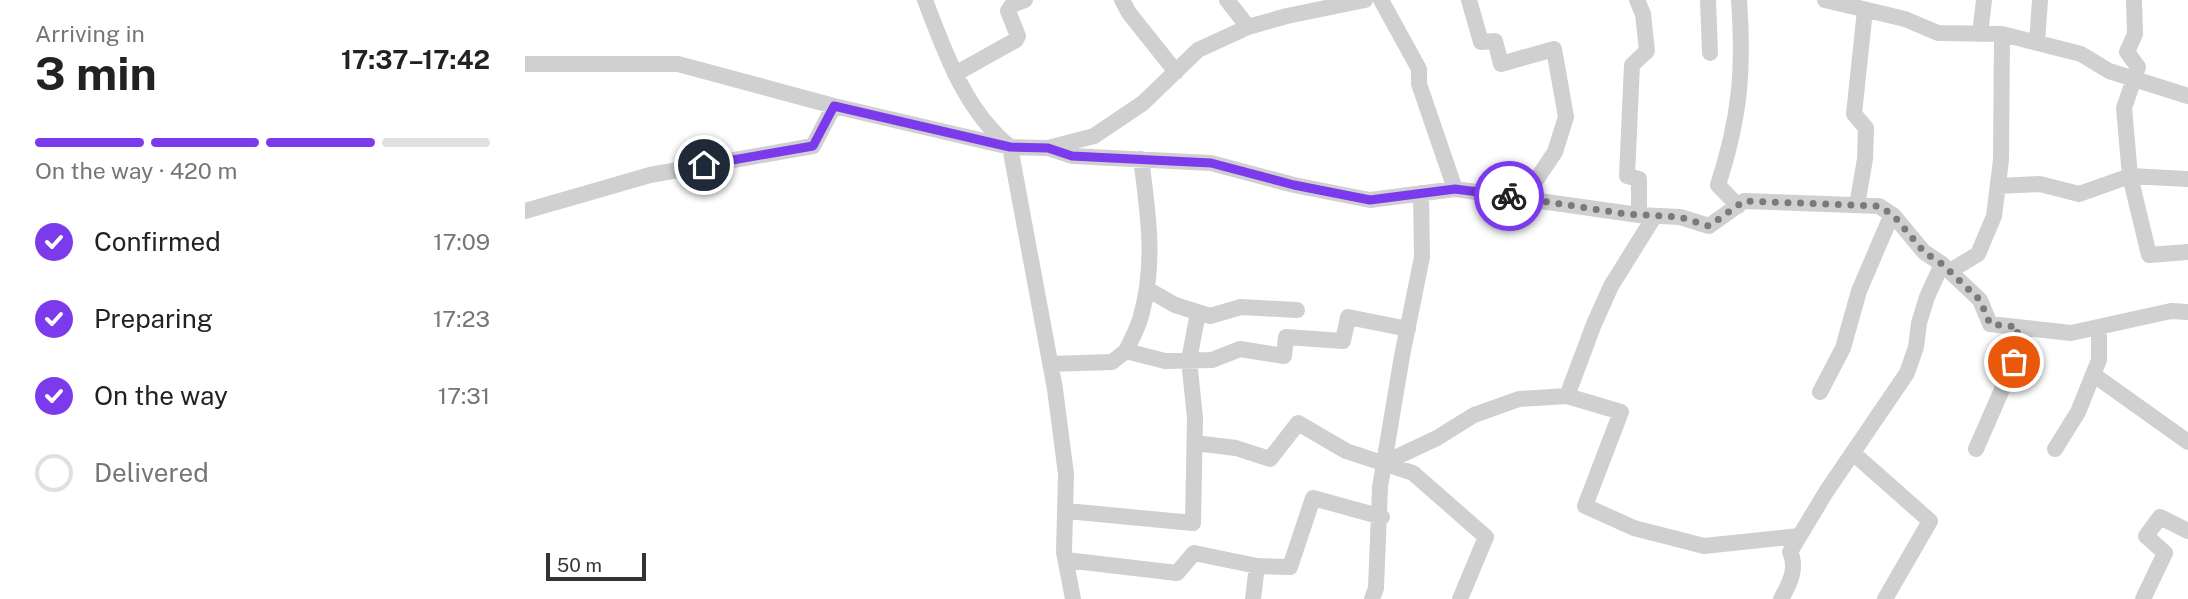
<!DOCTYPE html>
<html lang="en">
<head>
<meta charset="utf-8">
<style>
	:root { --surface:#fff; --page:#f6f6f6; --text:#222; --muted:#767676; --line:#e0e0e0; --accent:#7c3aed }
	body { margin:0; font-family:"Public Sans",sans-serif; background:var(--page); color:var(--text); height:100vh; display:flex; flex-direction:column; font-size:26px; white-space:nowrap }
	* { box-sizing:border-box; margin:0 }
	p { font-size:23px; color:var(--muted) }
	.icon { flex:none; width:38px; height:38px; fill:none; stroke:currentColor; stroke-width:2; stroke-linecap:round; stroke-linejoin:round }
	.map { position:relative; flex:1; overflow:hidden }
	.panel { display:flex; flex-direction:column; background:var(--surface); width:525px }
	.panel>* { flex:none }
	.scale { position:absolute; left:21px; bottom:18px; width:100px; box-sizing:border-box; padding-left:7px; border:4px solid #333; border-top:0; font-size:19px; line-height:24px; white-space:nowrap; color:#333; -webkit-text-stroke:5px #fff; paint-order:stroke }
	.pin { position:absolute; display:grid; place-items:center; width:60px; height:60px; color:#fff; margin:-30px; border:4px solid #fff; border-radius:50%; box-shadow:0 2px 7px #0007 }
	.courier { position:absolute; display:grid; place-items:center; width:70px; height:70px; margin:-35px; border:5px solid #7c3aed; border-radius:50%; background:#fff; color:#222; box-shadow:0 2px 9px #0007 }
	.headline em { font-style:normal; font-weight:700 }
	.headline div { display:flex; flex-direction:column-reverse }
	.headline { display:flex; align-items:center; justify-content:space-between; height:119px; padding:0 35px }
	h1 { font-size:46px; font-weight:700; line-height:52px }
	.bar { display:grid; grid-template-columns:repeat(4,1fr); gap:10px 7px; align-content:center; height:84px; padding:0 35px }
	.bar i { height:9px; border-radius:5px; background:var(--line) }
	.bar .selected { background:var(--accent) }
	.bar p { grid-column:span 4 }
	ol { padding:0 35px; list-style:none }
	li { display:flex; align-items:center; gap:21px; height:77px }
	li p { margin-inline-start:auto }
	li .icon { padding:7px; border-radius:50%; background:var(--accent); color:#fff; stroke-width:4 }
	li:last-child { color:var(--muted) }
	li i { width:38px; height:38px; border:4px solid var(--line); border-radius:50% }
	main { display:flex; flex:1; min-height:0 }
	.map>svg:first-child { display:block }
</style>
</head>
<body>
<main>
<section class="panel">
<div class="headline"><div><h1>3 min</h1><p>Arriving in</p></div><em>17:37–17:42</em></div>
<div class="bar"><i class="selected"></i><i class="selected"></i><i class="selected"></i><i></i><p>On the way · 420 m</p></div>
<ol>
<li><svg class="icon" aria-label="check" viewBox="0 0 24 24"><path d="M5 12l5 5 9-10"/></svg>Confirmed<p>17:09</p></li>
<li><svg class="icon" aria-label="check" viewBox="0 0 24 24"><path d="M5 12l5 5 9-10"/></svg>Preparing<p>17:23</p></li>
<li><svg class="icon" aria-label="check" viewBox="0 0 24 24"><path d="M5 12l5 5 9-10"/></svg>On the way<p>17:31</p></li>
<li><i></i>Delivered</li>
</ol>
</section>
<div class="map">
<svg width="1663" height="599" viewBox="0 0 1663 599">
	<rect width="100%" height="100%" fill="#fff"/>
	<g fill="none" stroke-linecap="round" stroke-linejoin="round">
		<path stroke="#d0d0d0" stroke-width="16" d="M 400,0 C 420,53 440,110 485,147 L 530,389 L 541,474 L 539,552 L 548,599
			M 597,0 L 604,13 L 651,72
			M 702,0 L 723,27
			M 856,0 L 894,69 L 894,84 L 930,189
			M 944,0 L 956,42 L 970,41 L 976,64 L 1029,49 L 1041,117 L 1030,152 L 999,198
			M 1112,0 L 1118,14 L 1122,51 L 1107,65 L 1102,176 L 1114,179 L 1114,215
			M 1183,0 L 1185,53
			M 1300,0 L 1380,19 L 1413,33 L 1477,34 L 1556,54 L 1584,71 L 1663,96
			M 1609,0 L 1610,34 L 1602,52 L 1613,67 L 1599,108 L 1605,176 L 1624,255 L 1663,252
			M 1455,34 L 1459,0
			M 1512,43 L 1515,0
			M 0,64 L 153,64 L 309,106 L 485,147 L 523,148 L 547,156 L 686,163 L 769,185 L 845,200 L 930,189 L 1114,215 L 1155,217 L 1184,226 L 1219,201 L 1354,206 L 1369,216 L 1399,252 L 1417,264 L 1455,300 L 1465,324 L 1546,333 L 1646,311 L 1663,312
			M 430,74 L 491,40 L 493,36 L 483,11 L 487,5 L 500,0
			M 523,148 L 569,136 L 618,103 L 673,50 L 723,27 L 762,16 L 840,0
			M 1473,186 L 1515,184 L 1554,194 L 1605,176 L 1663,179
			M 1332,205 L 1340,159 L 1341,128 L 1329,114 L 1340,10
			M 1213,206 L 1193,185 C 1215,117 1219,71 1214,0
			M 0,211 L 125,175 L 288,146 L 309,106
			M 1129,217 L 1086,286 L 1069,324 L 1042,396 L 1096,412 L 1060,506 L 1109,528 L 1179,546 L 1274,536
			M 1425,271 L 1453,254 L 1469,216 L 1476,160 L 1477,34
			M 622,289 L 650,305 L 685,316 L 716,307 L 772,310
			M 601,351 C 606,340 613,328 616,316 C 631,263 623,212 616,159
			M 525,364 L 587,362 L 601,351 L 640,361 L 687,360 L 715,349 L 759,356 L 761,337 L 818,341 L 823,317 L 883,329
			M 1569,375 L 1663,442
			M 1295,392 L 1318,348 L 1334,291 L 1367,214
			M 670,443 L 711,448 L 745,459 L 773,423 L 821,451 L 888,473 L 961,537 L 935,599
			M 1451,449 L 1489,362 L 1493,327
			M 1530,449 L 1553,412 L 1574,360 L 1574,327
			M 1328,453 L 1405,521 L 1360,599
			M 859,463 L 912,438 L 949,415 L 994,399 L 1042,396
			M 542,511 L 668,523 L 670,418 L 664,360 L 673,313
			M 541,560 L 652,573 L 669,553 L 732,566 L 765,567 L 788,498 L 857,517
			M 728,599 L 732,566
			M 847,599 L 851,588 L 855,487 L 877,356 L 897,257 L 896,193
			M 1256,599 C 1264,585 1273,568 1265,552 L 1301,492 L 1382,373 L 1391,347 L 1394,323 L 1402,297 L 1417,264
			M 1618,599 L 1640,553 L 1621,536 L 1635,517 L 1663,531"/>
	</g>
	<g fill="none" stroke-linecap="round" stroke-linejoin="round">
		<path stroke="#7a7a7a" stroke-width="7" stroke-dasharray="0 12.6" d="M 984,196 L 1101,214 L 1155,217 L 1184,226 L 1219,201 L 1354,206 L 1369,216 L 1399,252 L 1417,264 L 1455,300 L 1465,324 L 1493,327 L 1489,362"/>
		<path stroke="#7c3aed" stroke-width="9" d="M 179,165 L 288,146 L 309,106 L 485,147 L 523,148 L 547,156 L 686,163 L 769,185 L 845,200 L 930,189 L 984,196"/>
	</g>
</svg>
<div class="scale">50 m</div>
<div class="pin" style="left:1489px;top:362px;background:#ea580c"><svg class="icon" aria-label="bag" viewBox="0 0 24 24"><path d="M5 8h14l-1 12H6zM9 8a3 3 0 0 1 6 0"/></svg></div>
<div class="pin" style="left:179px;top:165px;background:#1f2937"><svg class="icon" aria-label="home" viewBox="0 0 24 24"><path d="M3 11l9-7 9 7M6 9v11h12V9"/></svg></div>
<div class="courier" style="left:984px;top:196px"><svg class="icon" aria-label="bike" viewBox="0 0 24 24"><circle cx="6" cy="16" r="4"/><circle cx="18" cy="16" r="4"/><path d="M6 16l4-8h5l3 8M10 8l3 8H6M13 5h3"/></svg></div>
</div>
</main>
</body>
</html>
